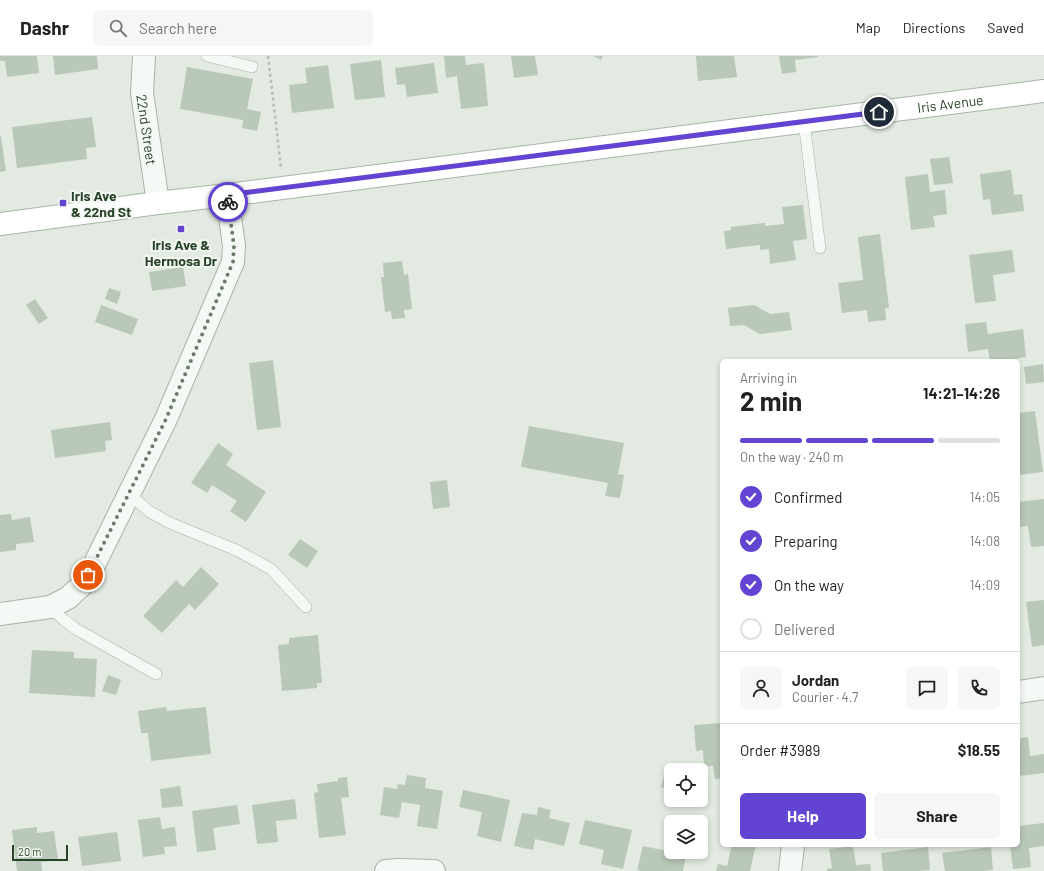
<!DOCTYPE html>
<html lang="en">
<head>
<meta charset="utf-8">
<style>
	:root { --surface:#fff; --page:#f6f6f6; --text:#222; --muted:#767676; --line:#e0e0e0; --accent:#6344d2 }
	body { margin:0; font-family:Barlow,sans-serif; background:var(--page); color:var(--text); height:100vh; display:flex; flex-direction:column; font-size:15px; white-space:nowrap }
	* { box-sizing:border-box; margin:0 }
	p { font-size:13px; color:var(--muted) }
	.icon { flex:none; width:22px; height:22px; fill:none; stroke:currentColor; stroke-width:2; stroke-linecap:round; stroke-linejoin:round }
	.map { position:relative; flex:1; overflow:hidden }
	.details { position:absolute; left:720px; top:303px; width:300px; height:488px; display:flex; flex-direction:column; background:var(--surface); border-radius:6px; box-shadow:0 2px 6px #0003 }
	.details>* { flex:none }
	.buttons { position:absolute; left:664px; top:707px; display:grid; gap:8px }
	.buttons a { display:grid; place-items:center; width:44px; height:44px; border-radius:6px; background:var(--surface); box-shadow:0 2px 6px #0003; font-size:20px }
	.scale { position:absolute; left:12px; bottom:10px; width:56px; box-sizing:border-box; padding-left:4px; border:2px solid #294329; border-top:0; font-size:11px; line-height:14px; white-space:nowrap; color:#294329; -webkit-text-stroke:3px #f2f8f1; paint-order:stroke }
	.pin { position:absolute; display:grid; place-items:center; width:34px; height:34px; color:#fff; margin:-17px; border:2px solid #fff; border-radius:50%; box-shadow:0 1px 4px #0007 }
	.courier { position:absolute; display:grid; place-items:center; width:40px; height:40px; margin:-20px; border:3px solid #6344d2; border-radius:50%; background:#fff; color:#222; box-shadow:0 1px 5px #0007 }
	.summary em { font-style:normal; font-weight:700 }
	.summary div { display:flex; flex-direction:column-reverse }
	.summary { display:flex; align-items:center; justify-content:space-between; height:68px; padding:0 20px }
	h1 { font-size:26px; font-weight:700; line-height:30px }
	.bar { display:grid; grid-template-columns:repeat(4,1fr); gap:6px 4px; align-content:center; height:48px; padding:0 20px }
	.bar i { height:5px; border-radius:3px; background:var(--line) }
	.bar .selected { background:var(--accent) }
	.bar p { grid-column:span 4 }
	.line { display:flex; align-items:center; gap:10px; padding:0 20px; border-top:1px solid var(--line) }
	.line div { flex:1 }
	.round { display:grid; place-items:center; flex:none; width:42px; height:42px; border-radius:6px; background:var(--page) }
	ol { padding:0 20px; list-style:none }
	li { display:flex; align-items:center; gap:12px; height:44px }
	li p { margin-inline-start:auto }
	li .icon { padding:4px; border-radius:50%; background:var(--accent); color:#fff; stroke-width:4 }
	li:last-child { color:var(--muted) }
	li i { width:22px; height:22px; border:2px solid var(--line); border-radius:50% }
	.primary-button { display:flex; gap:8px; margin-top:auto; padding:8px 20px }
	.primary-button a { flex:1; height:46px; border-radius:6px; background:var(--accent); color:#fff; font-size:16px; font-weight:700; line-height:46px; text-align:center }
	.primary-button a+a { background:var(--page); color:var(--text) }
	header { display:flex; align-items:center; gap:24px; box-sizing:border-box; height:56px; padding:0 20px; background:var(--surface); border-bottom:1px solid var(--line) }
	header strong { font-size:19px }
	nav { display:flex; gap:22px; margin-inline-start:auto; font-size:14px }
	.search { width:280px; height:36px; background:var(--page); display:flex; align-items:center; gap:10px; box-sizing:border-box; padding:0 14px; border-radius:6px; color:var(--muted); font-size:15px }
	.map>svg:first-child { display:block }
</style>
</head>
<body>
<header>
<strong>Dashr</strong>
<div class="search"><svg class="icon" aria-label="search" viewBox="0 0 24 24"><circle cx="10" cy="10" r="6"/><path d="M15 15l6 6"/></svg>Search here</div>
<nav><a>Map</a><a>Directions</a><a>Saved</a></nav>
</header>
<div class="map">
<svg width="1044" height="815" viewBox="0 0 1044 815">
	<rect width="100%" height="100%" fill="#e2eae1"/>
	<path fill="#b9c8b8" d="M 0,0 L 37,0 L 39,17 L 7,21 L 5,5 L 0,5 Z
		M 53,0 L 97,0 L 98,13 L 55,19 Z
		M 444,0 L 465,0 L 466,9 L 484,7 L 488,50 L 461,53 L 457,20 L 446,22 Z
		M 511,0 L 535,0 L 538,19 L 514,22 Z
		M 593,0 L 603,0 L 601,4 Z
		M 696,0 L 734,0 L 737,21 L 698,25 Z
		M 779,0 L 818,0 L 818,1 L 795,4 L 796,16 L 782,18 Z
		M 381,4 L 385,41 L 355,44 L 350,8 Z
		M 434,7 L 438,37 L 407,41 L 405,28 L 397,29 L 395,12 Z
		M 328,9 L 334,52 L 292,57 L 289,29 L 307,27 L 305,12 Z
		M 187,11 L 253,23 L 247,53 L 261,56 L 257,75 L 242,72 L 243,64 L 180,53 Z
		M 92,61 L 96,91 L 86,92 L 87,103 L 17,112 L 12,71 Z
		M 0,80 L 1,80 L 6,115 L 0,116 Z
		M 949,101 L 953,127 L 934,129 L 930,103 Z
		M 1011,114 L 1014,139 L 1022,138 L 1024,155 L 992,159 L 990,143 L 983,144 L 980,118 Z
		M 928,118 L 930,136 L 945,134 L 947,158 L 933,160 L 935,171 L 911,174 L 905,121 Z
		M 803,149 L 807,183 L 793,185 L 796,204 L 770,208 L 769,193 L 760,194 L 760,189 L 726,193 L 724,175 L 731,174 L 731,171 L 765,167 L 765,170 L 784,168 L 782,151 Z
		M 880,178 L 889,252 L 885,252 L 886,264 L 868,266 L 867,254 L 842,257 L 838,227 L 863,224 L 858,181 Z
		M 1012,194 L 1015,216 L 993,219 L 996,245 L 975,247 L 969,199 Z
		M 402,205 L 404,219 L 408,218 L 412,253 L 404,254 L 405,262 L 392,263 L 391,255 L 385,256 L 381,221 L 384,221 L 383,207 Z
		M 183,211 L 186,230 L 152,235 L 149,216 Z
		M 109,232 L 121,236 L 117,248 L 105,243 Z
		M 35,243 L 48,262 L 39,268 L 26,249 Z
		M 101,249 L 138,263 L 132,279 L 95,266 Z
		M 754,249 L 770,258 L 789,256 L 792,274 L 760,278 L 744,269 L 730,270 L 728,252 Z
		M 986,266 L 988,278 L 1023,273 L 1026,301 L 1015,303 L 1015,305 L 990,305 L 988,293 L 968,296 L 965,268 Z
		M 273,304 L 281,371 L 257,374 L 249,307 Z
		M 1043,308 L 1044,326 L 1026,328 L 1024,311 Z
		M 1035,355 L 1043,416 L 1019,419 L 1018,357 Z
		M 110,366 L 112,384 L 105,385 L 106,395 L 55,402 L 51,374 Z
		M 529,370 L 624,387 L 618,418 L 624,419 L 620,442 L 605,440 L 608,427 L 521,411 Z
		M 218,387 L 233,398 L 226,409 L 266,436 L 246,466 L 230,455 L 237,445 L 212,429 L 207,437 L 191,427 Z
		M 447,424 L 450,451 L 433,453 L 430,426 Z
		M 1044,443 L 1044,490 L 1031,491 L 1028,470 L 1018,471 L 1018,446 Z
		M 11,458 L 12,464 L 30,461 L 34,486 L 16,488 L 16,494 L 0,496 L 0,459 Z
		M 300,483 L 318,495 L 307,512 L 288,499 Z
		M 201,511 L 219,528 L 195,554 L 189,548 L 162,577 L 143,560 L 176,524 L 183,531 Z
		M 1044,544 L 1044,589 L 1032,591 L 1026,546 Z
		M 318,579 L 322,627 L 317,627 L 317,632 L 282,635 L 278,589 L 289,588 L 289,582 Z
		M 32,594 L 74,596 L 74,602 L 97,603 L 95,641 L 29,637 Z
		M 108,619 L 121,624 L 116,639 L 102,635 Z
		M 166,651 L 167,655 L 206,651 L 211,698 L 151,705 L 148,677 L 141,677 L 138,655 Z
		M 722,667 L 722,722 L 715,723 L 713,710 L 704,710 L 703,694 L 696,695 L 694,669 Z
		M 1028,681 L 1030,700 L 1044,698 L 1044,717 L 1018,720 L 1018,682 Z
		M 666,713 L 671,714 L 671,733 L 661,731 Z
		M 407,719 L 426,722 L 425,732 L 443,735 L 437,773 L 417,770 L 420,749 L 402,746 L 399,762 L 380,759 L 384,731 L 397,733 L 398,728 L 405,729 Z
		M 347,721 L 349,741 L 341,742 L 346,779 L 319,782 L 314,737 L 318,736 L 317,728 L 338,725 L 338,722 Z
		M 180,730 L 183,750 L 162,752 L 160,733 Z
		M 463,734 L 510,744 L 501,786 L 477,780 L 482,756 L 459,751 Z
		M 295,743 L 297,763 L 276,765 L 278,786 L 257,788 L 252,749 Z
		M 237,749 L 240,768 L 213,772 L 216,794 L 197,796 L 192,755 Z
		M 538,751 L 551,754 L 549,762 L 570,767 L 564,790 L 535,783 L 533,794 L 514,790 L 522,757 L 537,759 Z
		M 160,761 L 162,773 L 175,771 L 177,790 L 164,791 L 165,798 L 143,801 L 138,764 Z
		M 585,764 L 632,774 L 623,813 L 601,808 L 604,794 L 579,788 Z
		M 1044,767 L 1044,790 L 1029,792 L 1031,811 L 1013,813 L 1010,789 L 1018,789 L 1018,770 Z
		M 37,771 L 37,777 L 54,775 L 58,804 L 41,806 L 42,815 L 17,815 L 12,774 Z
		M 117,776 L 121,805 L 82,810 L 78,781 Z
		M 732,789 L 756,789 L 750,815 L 716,815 L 718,808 L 727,810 Z
		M 643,790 L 686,799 L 683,815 L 641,815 L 637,814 Z
		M 853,790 L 856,809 L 870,808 L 871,815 L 827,815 L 827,813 L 832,812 L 829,793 Z
		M 928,791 L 930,814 L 918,815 L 883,815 L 881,797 Z
		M 991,791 L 993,814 L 982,815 L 945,815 L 942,797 Z"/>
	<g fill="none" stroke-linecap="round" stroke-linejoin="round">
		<defs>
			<path id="service" d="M 207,0 L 252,11
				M 804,66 L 820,192
				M 129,438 L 150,456 L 170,467 L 236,494 L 271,513 L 306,551
				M 50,551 L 64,564 L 76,573 L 156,618"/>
			<g id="minor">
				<path id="s1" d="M 144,0 L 142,37 L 158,147"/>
				<path d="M 0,558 L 50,551 L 68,542 L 84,527 L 93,511 L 166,363 L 233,206 L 234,190 L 227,139"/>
				<path d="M 1018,636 L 1044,632"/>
				<path d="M 386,815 L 398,814 L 434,815"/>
				<path d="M 790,815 L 793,789"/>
			</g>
			<g id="secondary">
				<path id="s2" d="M 0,168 L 158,147 L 227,139 L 1044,35"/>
			</g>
		</defs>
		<use href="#service" stroke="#a7b5a6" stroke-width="12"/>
		<use href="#minor" stroke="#a7b5a6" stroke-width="24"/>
		<use href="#secondary" stroke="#a7b5a6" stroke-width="24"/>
		<path stroke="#b3bfb4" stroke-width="2.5" stroke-dasharray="3 3" stroke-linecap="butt" d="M 268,0 L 281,112"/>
		<use href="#service" stroke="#f4f9f5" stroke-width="11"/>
		<use href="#minor" stroke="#f4f9f5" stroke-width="22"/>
		<use href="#secondary" stroke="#fff" stroke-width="22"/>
	</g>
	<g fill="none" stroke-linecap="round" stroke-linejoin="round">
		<path stroke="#6a7d69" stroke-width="4" stroke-dasharray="0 7.2" d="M 88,519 L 166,363 L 233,206 L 234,190 L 228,146"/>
		<path stroke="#6344d2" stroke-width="5" d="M 228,146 L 227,139 L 879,56"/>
	</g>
	<g fill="#6344d2" stroke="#f2f8f1" stroke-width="1.5">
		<rect x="59" y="143" width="8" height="8" rx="2"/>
		<rect x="177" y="169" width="8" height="8" rx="2"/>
	</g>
	<g text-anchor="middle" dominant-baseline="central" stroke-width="4" stroke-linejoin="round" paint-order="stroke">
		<g font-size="14" fill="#294329" stroke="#f2f8f1">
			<text stroke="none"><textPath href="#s2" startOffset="958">Iris Avenue</textPath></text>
			<text stroke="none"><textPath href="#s1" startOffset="74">22nd Street</textPath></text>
		</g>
		<g font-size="14" font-weight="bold" fill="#294329" stroke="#f2f8f1" text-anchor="start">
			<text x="71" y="139">Iris Ave<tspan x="71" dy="16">&amp; 22nd St</tspan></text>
			<text x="181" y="188" text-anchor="middle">Iris Ave &amp;<tspan x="181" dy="16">Hermosa Dr</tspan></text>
		</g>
	</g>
</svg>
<div class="buttons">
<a><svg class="icon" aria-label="locate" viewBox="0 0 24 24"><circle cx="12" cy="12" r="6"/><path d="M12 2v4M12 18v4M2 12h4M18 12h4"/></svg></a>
<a><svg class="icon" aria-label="layers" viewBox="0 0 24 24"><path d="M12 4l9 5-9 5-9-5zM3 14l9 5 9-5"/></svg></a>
</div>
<div class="scale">20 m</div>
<div class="pin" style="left:88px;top:519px;background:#ea580c"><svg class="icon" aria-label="bag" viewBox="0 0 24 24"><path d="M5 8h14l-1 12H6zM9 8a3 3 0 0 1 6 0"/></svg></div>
<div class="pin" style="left:879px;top:56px;background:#1f2937"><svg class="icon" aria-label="home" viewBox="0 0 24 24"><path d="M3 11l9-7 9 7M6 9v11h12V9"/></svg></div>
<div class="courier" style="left:228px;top:146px"><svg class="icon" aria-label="bike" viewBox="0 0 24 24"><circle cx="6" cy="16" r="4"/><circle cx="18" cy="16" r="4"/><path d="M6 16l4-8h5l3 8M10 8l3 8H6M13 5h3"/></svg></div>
<section class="details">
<div class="summary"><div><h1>2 min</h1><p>Arriving in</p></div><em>14:21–14:26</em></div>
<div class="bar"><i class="selected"></i><i class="selected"></i><i class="selected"></i><i></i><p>On the way · 240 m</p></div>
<ol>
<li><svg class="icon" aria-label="check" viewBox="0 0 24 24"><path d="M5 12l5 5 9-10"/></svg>Confirmed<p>14:05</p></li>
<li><svg class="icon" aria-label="check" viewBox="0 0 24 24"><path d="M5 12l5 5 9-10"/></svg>Preparing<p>14:08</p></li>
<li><svg class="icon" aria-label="check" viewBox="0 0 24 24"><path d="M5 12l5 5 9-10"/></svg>On the way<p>14:09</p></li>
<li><i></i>Delivered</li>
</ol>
<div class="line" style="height:72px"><a class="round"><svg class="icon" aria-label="person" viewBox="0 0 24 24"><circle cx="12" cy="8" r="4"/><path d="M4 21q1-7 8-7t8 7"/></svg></a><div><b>Jordan</b><p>Courier · 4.7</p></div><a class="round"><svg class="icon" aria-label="chat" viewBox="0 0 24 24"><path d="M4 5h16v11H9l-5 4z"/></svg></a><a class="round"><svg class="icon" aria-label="phone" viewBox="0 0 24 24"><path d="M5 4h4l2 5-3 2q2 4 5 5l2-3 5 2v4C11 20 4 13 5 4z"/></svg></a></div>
<div class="line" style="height:52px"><div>Order #3989</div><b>$18.55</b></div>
<div class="primary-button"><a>Help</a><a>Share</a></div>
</section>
</div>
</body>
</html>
